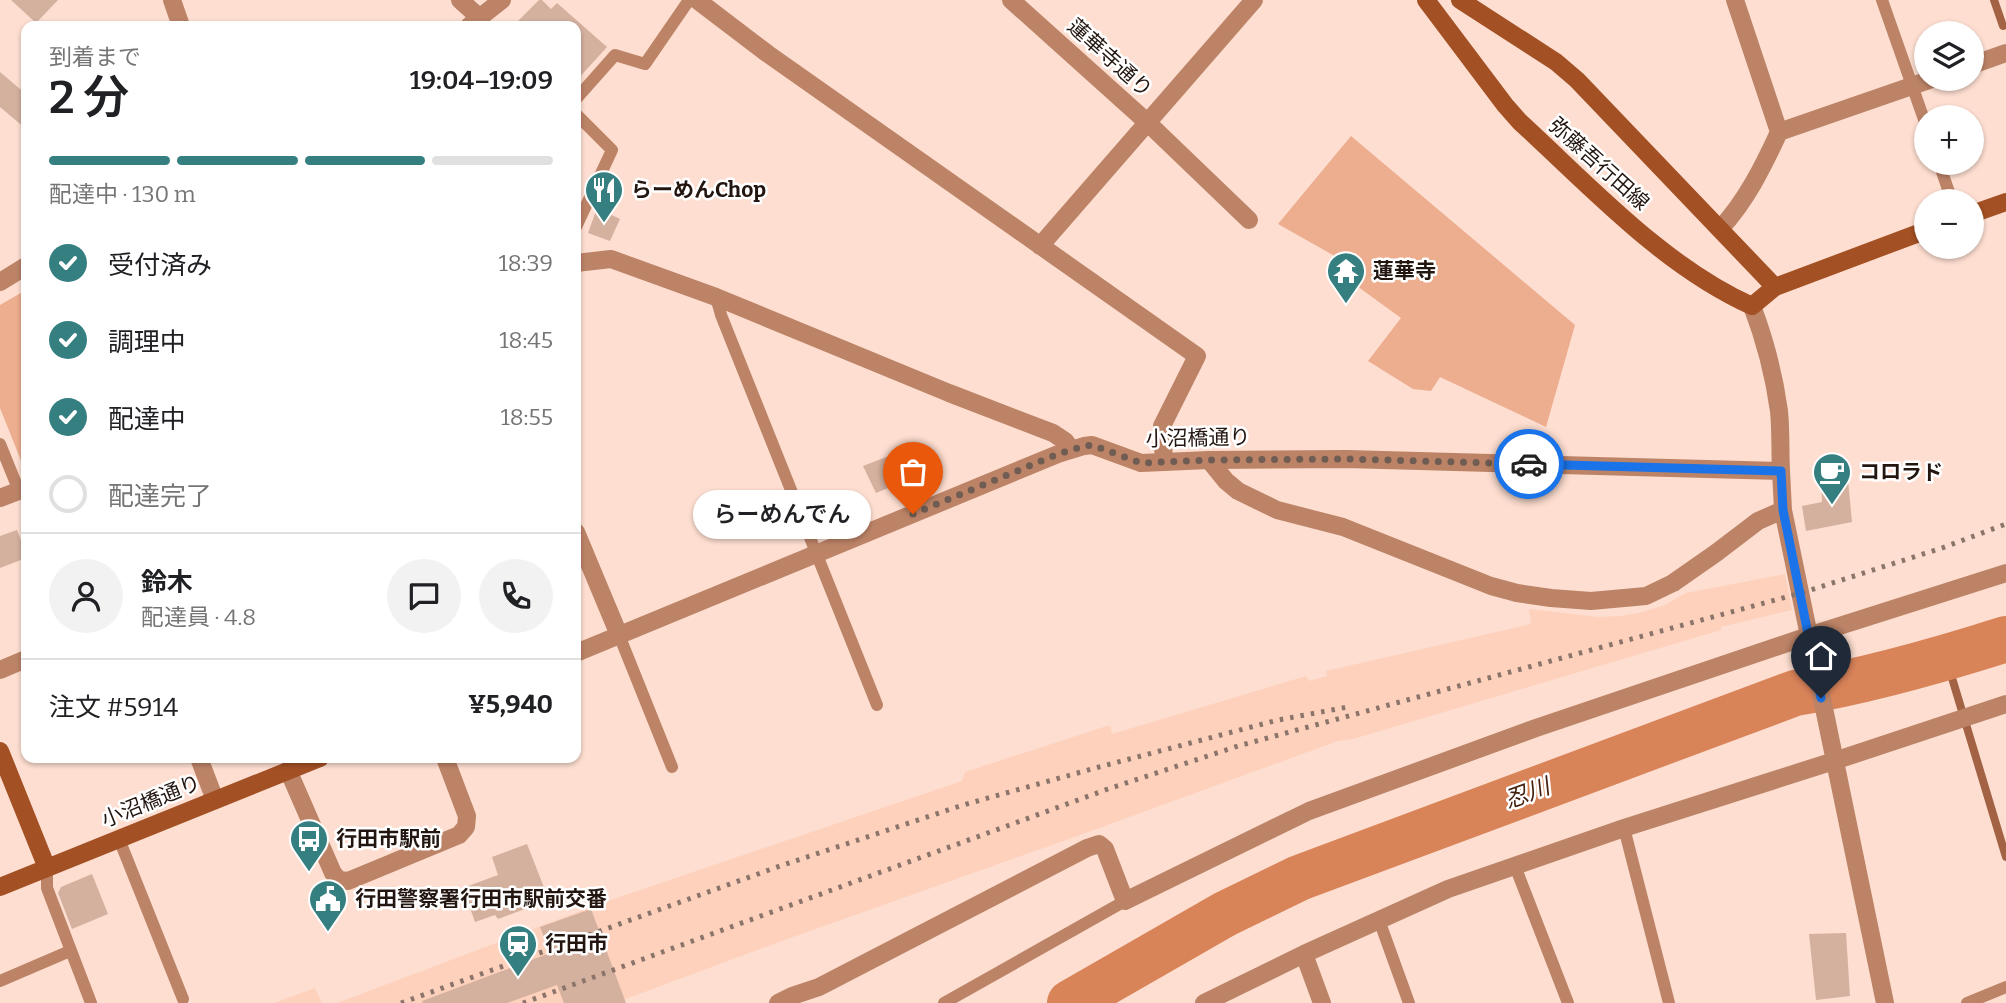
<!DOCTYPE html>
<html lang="ja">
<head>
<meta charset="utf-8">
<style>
	:root { --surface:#fff; --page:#f2f2f2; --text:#202124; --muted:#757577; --line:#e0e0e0; --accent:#367f80 }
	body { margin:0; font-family:Bitter,"Noto Sans JP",serif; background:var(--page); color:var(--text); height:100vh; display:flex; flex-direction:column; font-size:26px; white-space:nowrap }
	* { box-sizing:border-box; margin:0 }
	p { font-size:23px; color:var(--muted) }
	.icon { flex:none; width:38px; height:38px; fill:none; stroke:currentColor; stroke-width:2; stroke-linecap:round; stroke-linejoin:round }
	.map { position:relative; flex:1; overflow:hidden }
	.panel { position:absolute; left:21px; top:21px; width:560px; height:742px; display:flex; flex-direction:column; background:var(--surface); border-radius:14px; box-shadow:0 2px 5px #0004 }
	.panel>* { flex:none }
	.fabs { position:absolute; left:1914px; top:21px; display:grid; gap:14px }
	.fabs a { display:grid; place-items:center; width:70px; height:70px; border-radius:50%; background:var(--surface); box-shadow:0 2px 5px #0004; font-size:35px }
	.pin { position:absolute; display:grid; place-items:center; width:60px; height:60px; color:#fff; margin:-72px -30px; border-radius:50% 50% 50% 0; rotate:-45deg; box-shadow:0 0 7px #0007 }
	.pin .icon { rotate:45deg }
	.courier { position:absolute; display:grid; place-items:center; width:70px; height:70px; margin:-35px; border:5px solid #1a73e8; border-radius:50%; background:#fff; color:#222; box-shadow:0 2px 9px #0007 }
	.bubble { position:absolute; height:49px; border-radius:24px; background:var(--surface); box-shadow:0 2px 5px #0004; font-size:23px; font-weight:600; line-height:49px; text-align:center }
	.overview em { font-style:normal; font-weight:600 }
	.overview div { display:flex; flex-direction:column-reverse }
	.overview { display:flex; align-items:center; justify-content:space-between; height:119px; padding:0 28px }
	h1 { font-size:46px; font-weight:600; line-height:52px }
	.bar { display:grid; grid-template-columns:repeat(4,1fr); gap:10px 7px; align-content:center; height:84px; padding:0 28px }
	.bar i { height:9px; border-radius:5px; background:var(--line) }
	.bar .on { background:var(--accent) }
	.bar p { grid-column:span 4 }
	.line { display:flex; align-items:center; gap:18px; padding:0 28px; border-top:2px solid var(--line) }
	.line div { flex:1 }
	.round { display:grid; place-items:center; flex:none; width:74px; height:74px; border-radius:37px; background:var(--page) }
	ol { padding:0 28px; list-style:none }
	li { display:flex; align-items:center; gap:21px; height:77px }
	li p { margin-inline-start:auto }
	li .icon { padding:7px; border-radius:50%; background:var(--accent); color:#fff; stroke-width:4 }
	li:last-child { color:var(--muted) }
	li i { width:38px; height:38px; border:4px solid var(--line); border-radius:50% }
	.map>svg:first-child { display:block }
</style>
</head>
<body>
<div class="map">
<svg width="2006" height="1003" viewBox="0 0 2006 1003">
	<rect width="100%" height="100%" fill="#fdded0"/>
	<path fill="#fed1bc" d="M 1785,574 L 1792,610 L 1721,627 L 1721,630 L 1353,739 L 1338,741 L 1069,839 L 779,942 L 615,1003 L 337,1003 L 599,904 L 962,781 L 965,772 L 1110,725 L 1112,734 L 1306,676 L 1309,681 L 1327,676 L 1326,671 L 1531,624 L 1529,609 L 1598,617 L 1620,616 L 1639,613 L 1665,605 L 1686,593 Z
		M 315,988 L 322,1003 L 274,1003 Z"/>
	<path fill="#edad8f" d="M 1351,136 L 1575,325 L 1546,427 L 1440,377 L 1431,391 L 1413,389 L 1368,361 L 1401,318 L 1339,273 L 1347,263 L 1278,224 Z
		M 26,290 L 26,473 L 0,408 L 0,305 Z"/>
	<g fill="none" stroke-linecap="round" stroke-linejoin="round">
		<path stroke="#a26243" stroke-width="8" d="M 1994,0 L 2003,26
			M 1946,658 L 2006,857"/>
		<path stroke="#d98359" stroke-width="46" d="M 1070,1003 L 1225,914 L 1299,878 L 1795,693 C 1867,681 1937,661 2006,639"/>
	</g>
	<path fill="#d4b09f" d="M 11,0 L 58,0 L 36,23 Z
		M 539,0 L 542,0 L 551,9 L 557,3 L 607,47 L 576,81 L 576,26 L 513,26 Z
		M 0,72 L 26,94 L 26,129 L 0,107 Z
		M 597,208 L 620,219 L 610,241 L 588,233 Z
		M 894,454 L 905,481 L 876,493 L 863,466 Z
		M 1848,480 L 1852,522 L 1806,531 L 1802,506 L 1822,502 L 1821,483 Z
		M 17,530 L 26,553 L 26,558 L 0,568 L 0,536 Z
		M 527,844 L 549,900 L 498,919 L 495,915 L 475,922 L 463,888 L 498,875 L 492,857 Z
		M 92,874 L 108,914 L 72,929 L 58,893 L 61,887 Z
		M 591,909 L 626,1003 L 564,1003 L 557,985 L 507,1003 L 423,1003 L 422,1001 L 550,953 L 540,927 Z
		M 1846,933 L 1850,996 L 1816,1000 L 1809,934 Z"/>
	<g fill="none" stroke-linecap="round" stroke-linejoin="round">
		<path stroke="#bc8367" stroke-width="12" d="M 1882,0 L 1927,128
			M 576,99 L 615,55 L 645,64 L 689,0
			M 576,114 L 612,150 L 576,227
			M 1939,163 L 1952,201
			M 716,297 L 721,315 L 877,705
			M 0,444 L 19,491
			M 619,635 L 672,767
			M 1624,828 L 1669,1003
			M 119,839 L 183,999
			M 1515,866 L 1568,1003
			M 47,868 L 47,888 L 91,1003
			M 1379,920 L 1409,1003
			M 0,981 L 70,951
			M 944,1003 L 1125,901
			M 1967,1003 L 2006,987"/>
		<path stroke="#bc8367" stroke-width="18" d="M 460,0 L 480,18
			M 697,0 L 768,54 L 1197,356 L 1162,426 L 1164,462
			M 1011,0 L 1148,123 L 1249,220
			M 1972,65 L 2006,53
			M 1779,132 L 1932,79
			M 1720,229 C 1746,201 1763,167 1779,132 L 1735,0
			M 1040,246 L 1254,0
			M 576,263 L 611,259 L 716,297 L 949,393 L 1053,433 L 1065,441 L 1071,449
			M 1209,460 L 1226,481 L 1238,491 L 1277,510 L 1343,527 L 1491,586 L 1517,593 L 1551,598 L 1591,601 L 1646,596 L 1673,583 L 1716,553 L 1758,521 L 1783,510
			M 1781,471 L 1783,510 L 1885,1003
			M 0,498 L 26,488
			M 576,532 L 619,635
			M 0,670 L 26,659
			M 199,758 L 215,800
			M 1304,954 L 1322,1003
			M 778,1003 L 792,996 L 819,987 L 1087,848 L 1099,844 L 1105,849 L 1125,901 L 1309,811 L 1536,728 L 1808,636 L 2006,573
			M 1204,1003 L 1304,954 L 1448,889 L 1624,828 L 1834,761 L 2006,704"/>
		<path stroke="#bc8367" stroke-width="18" d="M 172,0 L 181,26
			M 469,26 L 502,0
			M 0,282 L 26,266
			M 576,653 L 1058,454 L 1084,446 L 1092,445 L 1141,463 L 1209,460 L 1347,459 L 1781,471 C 1780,451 1781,431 1779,411 C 1774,375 1765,340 1752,306
			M 288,770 L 333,873 L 339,880 L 348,881 L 459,835 L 466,827 L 467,816 L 445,758"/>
		<path stroke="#a25024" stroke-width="18" d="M 1426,0 L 1505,105 L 1520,122 C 1591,187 1663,266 1752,306 L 1775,287 L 1927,230
			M 1460,0 L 1556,62 L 1577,80 L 1775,287
			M 1972,214 L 2006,202
			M 0,751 L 47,868
			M 0,887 L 320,758"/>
		<path stroke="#8b756b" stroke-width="5" stroke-dasharray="3.5 7" stroke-linecap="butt" d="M 401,1003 L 780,866 L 963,805 L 1099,767 L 1278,720 L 1348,707
			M 523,1003 L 1108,789 L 1238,746 L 1801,593 L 1942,548 L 2006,524"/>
	</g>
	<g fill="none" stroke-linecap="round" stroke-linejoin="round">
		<path stroke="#6f5c53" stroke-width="7" stroke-dasharray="0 12.6" d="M 913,514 L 1058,454 L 1084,446 L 1092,445 L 1141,463 L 1209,460 L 1347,459 L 1529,464"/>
		<path stroke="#1a73e8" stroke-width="9" d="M 1529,464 L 1781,471 L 1783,510 L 1821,698"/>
	</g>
	<defs>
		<symbol id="restaurant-pin" viewBox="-11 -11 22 30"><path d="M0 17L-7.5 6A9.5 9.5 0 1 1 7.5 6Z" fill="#367f80" stroke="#fff"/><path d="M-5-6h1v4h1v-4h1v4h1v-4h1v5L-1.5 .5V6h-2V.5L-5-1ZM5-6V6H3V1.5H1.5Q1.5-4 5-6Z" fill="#fff"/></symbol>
		<symbol id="temple-pin" viewBox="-11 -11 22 30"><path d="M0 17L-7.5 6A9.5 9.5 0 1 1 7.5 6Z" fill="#367f80" stroke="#fff"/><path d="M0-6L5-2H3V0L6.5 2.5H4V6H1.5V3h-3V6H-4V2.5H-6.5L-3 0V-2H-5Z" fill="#fff"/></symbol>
		<symbol id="cafe-pin" viewBox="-11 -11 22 30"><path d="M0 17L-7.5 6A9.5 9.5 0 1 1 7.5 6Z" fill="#367f80" stroke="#fff"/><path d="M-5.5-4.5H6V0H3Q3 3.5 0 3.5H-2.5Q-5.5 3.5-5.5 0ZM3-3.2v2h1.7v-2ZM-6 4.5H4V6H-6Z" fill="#fff"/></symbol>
		<symbol id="bus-pin" viewBox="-11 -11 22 30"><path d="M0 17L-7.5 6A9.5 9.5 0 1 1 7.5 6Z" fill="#367f80" stroke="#fff"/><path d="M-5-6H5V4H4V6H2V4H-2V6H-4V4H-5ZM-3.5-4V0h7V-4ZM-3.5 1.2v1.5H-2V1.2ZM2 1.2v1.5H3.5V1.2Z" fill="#fff"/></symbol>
		<symbol id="civic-pin" viewBox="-11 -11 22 30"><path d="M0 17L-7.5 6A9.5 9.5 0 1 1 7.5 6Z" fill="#367f80" stroke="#fff"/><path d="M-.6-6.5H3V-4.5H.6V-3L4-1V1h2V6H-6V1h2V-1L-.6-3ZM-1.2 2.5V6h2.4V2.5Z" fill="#fff"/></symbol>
		<symbol id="station-pin" viewBox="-11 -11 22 30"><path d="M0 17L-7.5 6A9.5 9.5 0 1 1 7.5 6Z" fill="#367f80" stroke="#fff"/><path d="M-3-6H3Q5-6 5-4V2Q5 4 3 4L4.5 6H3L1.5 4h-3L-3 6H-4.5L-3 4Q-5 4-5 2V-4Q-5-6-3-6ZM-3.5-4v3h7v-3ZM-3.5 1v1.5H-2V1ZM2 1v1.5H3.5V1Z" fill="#fff"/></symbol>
	</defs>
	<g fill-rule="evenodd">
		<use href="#restaurant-pin" x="582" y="168" width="44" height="60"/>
		<use href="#temple-pin" x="1324" y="249" width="44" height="60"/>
		<use href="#cafe-pin" x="1810" y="450" width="44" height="60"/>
		<use href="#bus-pin" x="287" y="817" width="44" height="60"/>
		<use href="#civic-pin" x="306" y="877" width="44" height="60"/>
		<use href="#station-pin" x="496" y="922" width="44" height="60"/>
	</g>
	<g text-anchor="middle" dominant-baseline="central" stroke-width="5" stroke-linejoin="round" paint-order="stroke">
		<g font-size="21" fill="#231610" stroke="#fff">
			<text transform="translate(1110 58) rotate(42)">蓮華寺通り</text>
			<text transform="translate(1599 164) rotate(42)">弥藤吾行田線</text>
			<text transform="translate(1198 438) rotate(-1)">小沼橋通り</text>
			<text transform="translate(151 801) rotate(-22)">小沼橋通り</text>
		</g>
		<g font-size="21" font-weight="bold" fill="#231610" stroke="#fff" text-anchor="start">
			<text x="631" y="190">らーめんChop</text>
			<text x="1373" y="271">蓮華寺</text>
			<text x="1859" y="472">コロラド</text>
			<text x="336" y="839">行田市駅前</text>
			<text x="355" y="899">行田警察署行田市駅前交番</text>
			<text x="545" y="944">行田市</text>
		</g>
		<g font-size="23" font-style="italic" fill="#44210f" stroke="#fff">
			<text transform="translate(1527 793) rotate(-20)">忍川</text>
		</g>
	</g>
</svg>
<div class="fabs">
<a><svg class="icon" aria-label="layers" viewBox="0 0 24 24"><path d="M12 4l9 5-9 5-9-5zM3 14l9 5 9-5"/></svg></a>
<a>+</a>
<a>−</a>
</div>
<div class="pin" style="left:913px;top:514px;background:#ea580c"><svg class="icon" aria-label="bag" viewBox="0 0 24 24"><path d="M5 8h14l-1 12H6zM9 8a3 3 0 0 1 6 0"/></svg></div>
<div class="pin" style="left:1821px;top:698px;background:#1f2937"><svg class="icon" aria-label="home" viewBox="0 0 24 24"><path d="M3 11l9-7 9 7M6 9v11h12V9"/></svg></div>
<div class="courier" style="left:1529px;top:464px"><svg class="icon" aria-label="car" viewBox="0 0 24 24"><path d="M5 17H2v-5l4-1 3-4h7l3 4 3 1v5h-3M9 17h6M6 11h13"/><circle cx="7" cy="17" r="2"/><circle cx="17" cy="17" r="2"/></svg></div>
<div class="bubble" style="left:693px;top:490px;width:178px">らーめんでん</div>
<section class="panel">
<div class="overview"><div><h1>2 分</h1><p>到着まで</p></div><em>19:04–19:09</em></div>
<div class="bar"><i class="on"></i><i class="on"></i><i class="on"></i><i></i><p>配達中 · 130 m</p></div>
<ol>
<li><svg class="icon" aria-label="check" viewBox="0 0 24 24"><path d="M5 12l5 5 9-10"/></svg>受付済み<p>18:39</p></li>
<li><svg class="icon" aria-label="check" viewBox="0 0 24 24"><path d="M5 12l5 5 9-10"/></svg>調理中<p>18:45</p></li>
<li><svg class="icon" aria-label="check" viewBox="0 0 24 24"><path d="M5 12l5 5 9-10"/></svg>配達中<p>18:55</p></li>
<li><i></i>配達完了</li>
</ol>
<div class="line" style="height:126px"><a class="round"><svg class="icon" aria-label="person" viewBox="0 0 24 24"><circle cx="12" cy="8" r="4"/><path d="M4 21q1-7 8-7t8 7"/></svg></a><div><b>鈴木</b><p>配達員 · 4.8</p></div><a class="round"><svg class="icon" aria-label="chat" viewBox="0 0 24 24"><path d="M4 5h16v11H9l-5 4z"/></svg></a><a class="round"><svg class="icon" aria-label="phone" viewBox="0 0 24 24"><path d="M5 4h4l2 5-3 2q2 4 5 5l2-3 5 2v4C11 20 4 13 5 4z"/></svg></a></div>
<div class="line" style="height:91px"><div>注文 #5914</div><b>¥5,940</b></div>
</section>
</div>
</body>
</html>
